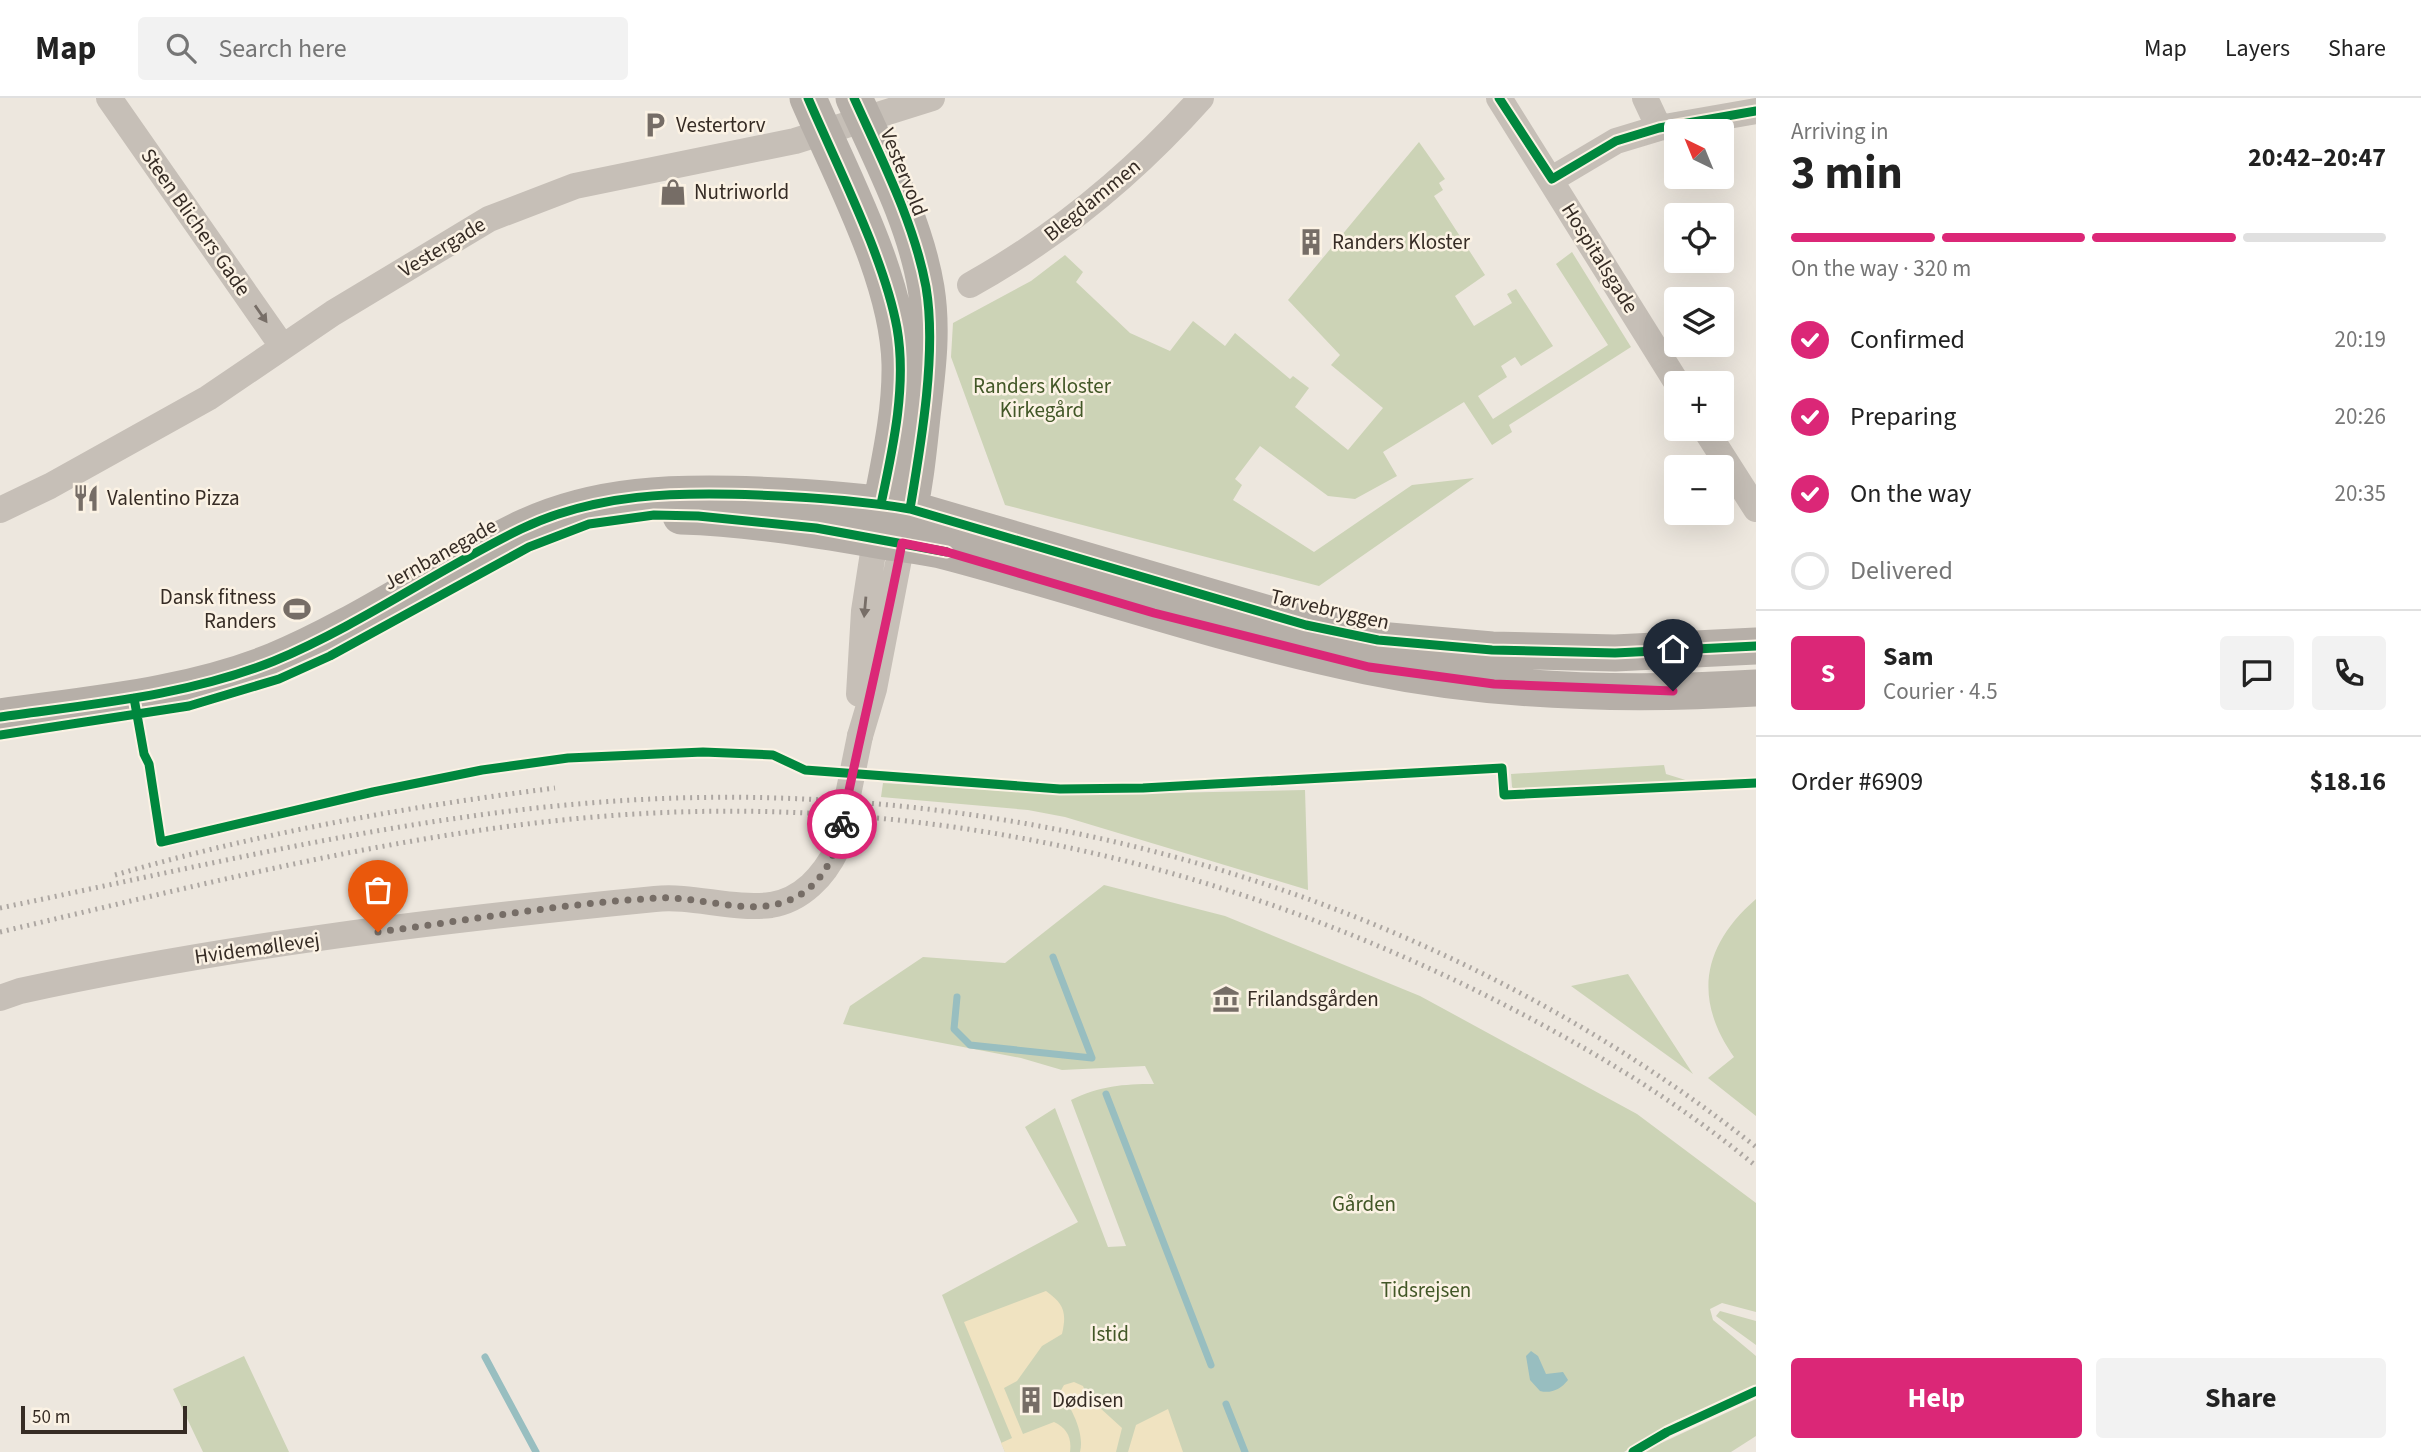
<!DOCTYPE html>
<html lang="en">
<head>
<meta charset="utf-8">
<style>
	:root { --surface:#fff; --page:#f2f2f2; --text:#222; --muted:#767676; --line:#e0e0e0; --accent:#db2777 }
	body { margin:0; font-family:"Source Sans 3",sans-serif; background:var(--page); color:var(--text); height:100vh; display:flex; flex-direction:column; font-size:26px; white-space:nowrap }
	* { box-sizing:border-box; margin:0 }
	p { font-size:23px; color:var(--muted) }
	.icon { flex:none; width:38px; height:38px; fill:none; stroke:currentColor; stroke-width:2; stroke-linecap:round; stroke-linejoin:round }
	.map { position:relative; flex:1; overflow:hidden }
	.details { display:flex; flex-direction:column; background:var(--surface); width:665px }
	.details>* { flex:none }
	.needle { width:46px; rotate:317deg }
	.buttons { position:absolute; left:1664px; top:21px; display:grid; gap:14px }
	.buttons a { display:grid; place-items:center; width:70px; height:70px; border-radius:7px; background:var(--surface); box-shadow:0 7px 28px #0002; font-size:35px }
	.scale { position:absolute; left:21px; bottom:18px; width:166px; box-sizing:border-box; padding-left:7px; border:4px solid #362c25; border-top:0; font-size:19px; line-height:24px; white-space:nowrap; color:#362c25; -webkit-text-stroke:5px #fbf2e4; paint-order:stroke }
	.pin { position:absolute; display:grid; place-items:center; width:60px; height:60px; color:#fff; margin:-72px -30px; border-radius:50% 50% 50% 0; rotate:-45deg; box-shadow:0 0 7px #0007 }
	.pin .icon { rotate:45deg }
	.courier { position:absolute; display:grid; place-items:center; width:70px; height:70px; margin:-35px; border:5px solid #db2777; border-radius:50%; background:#fff; color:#222; box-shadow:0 2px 9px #0007 }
	.overview em { font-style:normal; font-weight:700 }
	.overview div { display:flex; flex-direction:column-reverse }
	.overview { display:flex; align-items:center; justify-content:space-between; height:119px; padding:0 35px }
	h1 { font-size:46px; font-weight:700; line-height:52px }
	.bar { display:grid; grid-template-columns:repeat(4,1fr); gap:10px 7px; align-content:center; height:84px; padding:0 35px }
	.bar i { height:9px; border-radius:5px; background:var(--line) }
	.bar .selected { background:var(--accent) }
	.bar p { grid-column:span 4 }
	.line { display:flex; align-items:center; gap:18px; padding:0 35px; border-top:2px solid var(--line) }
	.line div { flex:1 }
	.round { display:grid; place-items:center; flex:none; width:74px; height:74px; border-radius:7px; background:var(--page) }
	ol { padding:0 35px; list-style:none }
	li { display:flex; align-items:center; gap:21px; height:77px }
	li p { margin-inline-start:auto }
	li .icon { padding:7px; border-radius:50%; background:var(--accent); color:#fff; stroke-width:4 }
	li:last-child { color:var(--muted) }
	li i { width:38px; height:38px; border:4px solid var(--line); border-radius:50% }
	.action { display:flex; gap:14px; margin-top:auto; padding:14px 35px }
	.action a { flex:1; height:80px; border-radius:7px; background:var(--accent); color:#fff; font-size:28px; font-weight:700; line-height:80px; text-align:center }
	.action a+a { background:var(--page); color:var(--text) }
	header { display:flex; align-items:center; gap:42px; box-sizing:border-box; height:98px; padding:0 35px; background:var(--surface); border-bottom:2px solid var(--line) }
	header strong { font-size:33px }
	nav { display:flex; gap:38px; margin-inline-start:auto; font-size:24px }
	.search { width:490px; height:63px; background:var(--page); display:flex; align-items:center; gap:18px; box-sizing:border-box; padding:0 24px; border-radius:7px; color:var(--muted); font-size:26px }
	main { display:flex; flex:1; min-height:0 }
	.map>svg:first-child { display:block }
</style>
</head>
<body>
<header>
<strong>Map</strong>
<div class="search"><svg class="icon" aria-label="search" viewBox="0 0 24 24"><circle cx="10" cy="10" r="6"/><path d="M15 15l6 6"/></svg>Search here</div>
<nav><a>Map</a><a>Layers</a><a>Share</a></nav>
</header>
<main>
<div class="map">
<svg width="1756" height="1354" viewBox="0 0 1756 1354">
	<rect width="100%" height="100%" fill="#ede7de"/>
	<path fill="#ccd3b6" d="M 1419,44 L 1445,81 L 1439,85 L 1443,92 L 1434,98 L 1485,177 L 1455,198 L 1474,228 L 1512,205 L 1507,196 L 1516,191 L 1553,248 L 1521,268 L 1515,259 L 1501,268 L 1507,279 L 1478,298 L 1493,321 L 1608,247 L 1556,166 L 1572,154 L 1631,249 L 1509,327 L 1512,334 L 1492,347 L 1464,304 L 1383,354 L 1397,378 L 1355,401 L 1328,398 L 1260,348 L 1235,381 L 1242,387 L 1233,402 L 1314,454 L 1412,387 L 1474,380 L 1319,488 L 1005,407 L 951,259 L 953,225 L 1031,183 L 1065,157 L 1083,174 L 1076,184 L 1130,235 L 1170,253 L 1193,223 L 1225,248 L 1235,235 L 1290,281 L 1293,278 L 1309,290 L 1295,309 L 1348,352 L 1383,310 L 1331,267 L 1340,257 L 1288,202 Z
		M 1664,667 L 1666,676 L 1692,684 L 1516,693 L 1512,689 L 1511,676 Z
		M 883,685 L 1070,697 L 1305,692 L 1308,792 L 1065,719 L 1028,712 L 881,699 Z
		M 1104,787 L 1225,818 L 1420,898 L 1637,1016 L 1756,1105 L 1756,1214 L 1722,1205 L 1710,1211 L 1713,1222 L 1756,1258 L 1756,1289 L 1675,1323 L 1624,1354 L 1005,1354 L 942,1197 L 1078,1124 L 1025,1029 L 1055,1010 L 1108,1149 L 1126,1148 L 1071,1002 C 1100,988 1123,986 1154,986 L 1145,968 L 1062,972 L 1021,960 L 843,926 L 850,908 L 923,859 L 1005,865 Z
		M 1756,801 L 1756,1018 L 1708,980 L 1734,959 C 1693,901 1702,848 1756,801 Z
		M 1628,876 L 1693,976 L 1571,888 Z
		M 1720,1213 L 1756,1223 L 1756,1247 L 1716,1218 Z
		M 244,1258 L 289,1354 L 203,1354 L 173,1291 Z
		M 1756,1301 L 1756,1338 L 1731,1354 L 1642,1354 Z"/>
	<path fill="#f0e3c1" d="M 1046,1193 C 1064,1206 1067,1214 1062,1236 L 1042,1248 L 1017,1283 L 1004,1290 L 1023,1336 L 1054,1324 C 1067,1330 1072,1340 1070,1354 L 1005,1354 L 1001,1345 L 1012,1340 L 964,1224 Z
		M 1074,1284 L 1083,1288 L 1087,1298 L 1122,1330 L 1116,1354 L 1080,1354 C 1085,1335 1071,1309 1060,1294 L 1064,1287 Z
		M 1168,1311 L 1183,1354 L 1128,1354 L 1136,1327 Z"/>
	<path fill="#98bec0" d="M 1531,1253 L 1538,1258 L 1546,1276 L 1563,1274 L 1568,1282 C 1561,1291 1551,1296 1540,1293 L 1530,1282 L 1526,1258 Z"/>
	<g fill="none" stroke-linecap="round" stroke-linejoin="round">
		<path stroke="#98bec0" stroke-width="7" d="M 957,899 L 954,931 L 970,947 L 1092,960 L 1053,859
			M 1106,996 L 1211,1267
			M 485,1259 L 536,1354
			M 1226,1306 L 1245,1354"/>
		<path stroke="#c6bfb7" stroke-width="26" d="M 109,0 L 282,248
			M 1499,0 L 1677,285
			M 1645,0 L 1659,30
			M 1552,81 L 1616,43 L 1659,30 L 1756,13
			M 970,187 C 1058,138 1134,75 1201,0
			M 1705,331 L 1756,411
			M 0,412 L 50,388 L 208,300 L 333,215 L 489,121 L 575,88 L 795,43 L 932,0
			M 859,596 L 864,513 L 875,442
			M 860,638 L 874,591 L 902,445
			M 0,900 L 20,893 C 229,847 442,822 655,801 C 693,797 732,812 771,807 C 802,802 824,778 837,751"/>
		<path stroke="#b6afa8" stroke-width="37" d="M 808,0 C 842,79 898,181 900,266 C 901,321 886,377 877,430
			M 854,0 C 881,60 915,124 926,190 C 933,233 927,275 922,318 C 918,357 914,396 904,434
			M 681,418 C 745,420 809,430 872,441 C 897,446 923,447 948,454 C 1088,491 1225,539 1367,568 C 1493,594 1628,598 1756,590
			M 0,619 C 92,606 187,598 274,563 C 360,527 437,472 521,431 C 596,395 676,394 758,397 C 810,399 859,402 910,411 L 1306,527 L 1378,542 L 1492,552 L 1615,555 L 1756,548"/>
		<path stroke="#ada7a2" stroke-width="5" stroke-dasharray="2 5" stroke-linecap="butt" d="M 115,777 C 259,735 405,709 555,690
			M 0,810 C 199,769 399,719 602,704 C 1009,673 1435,794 1756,1049
			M 0,834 C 192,789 386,738 583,720 C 893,691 1194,755 1473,891 C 1574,941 1670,997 1756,1068"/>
		<path stroke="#c6bfb7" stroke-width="26" d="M 837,751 L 860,638"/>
		<defs>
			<path id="cycleway" d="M 808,0 C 837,68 884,159 897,230 C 907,287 893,350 881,406
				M 854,0 C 881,60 914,124 926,189 C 937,254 921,346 910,411
				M 1499,0 L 1552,81 L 1616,43 L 1659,30 L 1756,13
				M 134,600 L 144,656 L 149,666 L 161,744 L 373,694 L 482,672 L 568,660 L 703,654 L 773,657 L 805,672 L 1060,691 L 1143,690 L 1502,670 L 1504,697 L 1756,685
				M 0,619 C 92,606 187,598 274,563 C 360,527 437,472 521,431 C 596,395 676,394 758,397 C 810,399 859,402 910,411 L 1306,527 L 1378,542 L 1492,552 L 1615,555 L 1756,548
				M 0,637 L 189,608 L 279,581 L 330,558 L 529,449 L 589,426 L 654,417 L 698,418 L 816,430 L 947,454
				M 1633,1354 L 1667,1334 L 1756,1293"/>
		</defs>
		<use href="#cycleway" stroke="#fbf2e4" stroke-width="13"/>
		<use href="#cycleway" stroke="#00873e" stroke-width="9"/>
	</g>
	<defs><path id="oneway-solid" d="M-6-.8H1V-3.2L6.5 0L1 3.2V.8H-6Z" transform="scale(1.75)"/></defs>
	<g fill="#776e67">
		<use href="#oneway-solid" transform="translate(261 216) rotate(55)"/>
		<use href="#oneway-solid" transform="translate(865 509) rotate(95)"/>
	</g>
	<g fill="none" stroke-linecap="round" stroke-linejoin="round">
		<path stroke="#766d66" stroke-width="7" stroke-dasharray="0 12.6" d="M 378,834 C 471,822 565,805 659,800 C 701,798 750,819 790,802 C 822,788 836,758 842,726"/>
		<path stroke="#db2777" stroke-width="9" d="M 842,726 C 861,632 884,540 902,445 L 947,454 L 1154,515 L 1369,569 L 1494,586 L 1673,593"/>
	</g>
	<defs>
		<symbol id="parking-bare" viewBox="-9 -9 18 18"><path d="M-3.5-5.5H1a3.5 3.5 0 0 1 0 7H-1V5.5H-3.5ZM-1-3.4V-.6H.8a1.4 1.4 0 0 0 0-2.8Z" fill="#766d66" stroke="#fbf2e4" stroke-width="2.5" paint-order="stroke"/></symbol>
		<symbol id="shop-bare" viewBox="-9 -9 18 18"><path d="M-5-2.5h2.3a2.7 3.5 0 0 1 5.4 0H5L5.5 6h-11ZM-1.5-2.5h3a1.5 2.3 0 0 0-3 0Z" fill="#766d66" stroke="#fbf2e4" stroke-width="2.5" paint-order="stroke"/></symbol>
		<symbol id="building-bare" viewBox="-9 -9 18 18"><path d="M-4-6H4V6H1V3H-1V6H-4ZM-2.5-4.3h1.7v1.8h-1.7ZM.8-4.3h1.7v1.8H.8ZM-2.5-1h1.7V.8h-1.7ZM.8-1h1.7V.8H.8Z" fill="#766d66" stroke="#fbf2e4" stroke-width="2.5" paint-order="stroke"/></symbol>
		<symbol id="restaurant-bare" viewBox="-9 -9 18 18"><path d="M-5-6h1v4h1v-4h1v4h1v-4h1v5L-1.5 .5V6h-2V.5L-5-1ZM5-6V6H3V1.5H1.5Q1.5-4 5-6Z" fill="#766d66" stroke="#fbf2e4" stroke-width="2.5" paint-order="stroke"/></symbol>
		<symbol id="stadium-bare" viewBox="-9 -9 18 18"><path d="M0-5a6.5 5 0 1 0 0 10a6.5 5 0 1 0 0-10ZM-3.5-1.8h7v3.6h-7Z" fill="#766d66" stroke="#fbf2e4" stroke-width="2.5" paint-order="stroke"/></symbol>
		<symbol id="museum-bare" viewBox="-9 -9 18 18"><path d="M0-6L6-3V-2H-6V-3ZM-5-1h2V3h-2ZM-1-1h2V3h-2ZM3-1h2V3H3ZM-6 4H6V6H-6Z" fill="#766d66" stroke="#fbf2e4" stroke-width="2.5" paint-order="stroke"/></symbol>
	</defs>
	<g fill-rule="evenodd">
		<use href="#parking-bare" x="636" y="8" width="38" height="38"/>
		<use href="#shop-bare" x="654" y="75" width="38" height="38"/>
		<use href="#building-bare" x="1292" y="125" width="38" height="38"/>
		<use href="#restaurant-bare" x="67" y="381" width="38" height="38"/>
		<use href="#stadium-bare" x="278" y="492" width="38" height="38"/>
		<use href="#museum-bare" x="1207" y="882" width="38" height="38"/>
		<use href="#building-bare" x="1012" y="1283" width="38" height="38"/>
	</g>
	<g text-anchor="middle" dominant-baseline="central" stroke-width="5" stroke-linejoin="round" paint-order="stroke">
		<g font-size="21" fill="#362c25" stroke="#fbf2e4" text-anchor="start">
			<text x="676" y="27">Vestertorv</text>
			<text x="694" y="94">Nutriworld</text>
			<text x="1332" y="144">Randers Kloster</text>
			<text x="107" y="400">Valentino Pizza</text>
			<text x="276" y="499" text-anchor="end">Dansk fitness<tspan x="276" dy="24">Randers</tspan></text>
			<text x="1247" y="901">Frilandsgården</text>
			<text x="1052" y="1302">Dødisen</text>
		</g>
		<g font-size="21" fill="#362c25" stroke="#fbf2e4">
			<text transform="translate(904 74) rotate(68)">Vestervold</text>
			<text transform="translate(1092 102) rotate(-39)">Blegdammen</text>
			<text transform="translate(196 124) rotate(55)">Steen Blichers Gade</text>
			<text transform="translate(442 149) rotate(-31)">Vestergade</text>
			<text transform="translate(1600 160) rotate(58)">Hospitalsgade</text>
			<text transform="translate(440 456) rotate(-29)">Jernbanegade</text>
			<text transform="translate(1330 511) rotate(13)">Tørvebryggen</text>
			<text transform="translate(257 850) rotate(-8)">Hvidemøllevej</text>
		</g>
		<g font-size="21" fill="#425727" stroke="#fbf2e4">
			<text x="1042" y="288">Randers Kloster<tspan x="1042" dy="24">Kirkegård</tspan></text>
			<text x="1364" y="1106">Gården</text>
			<text x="1426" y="1192">Tidsrejsen</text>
			<text x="1110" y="1236">Istid</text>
		</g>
	</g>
</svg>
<div class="buttons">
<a><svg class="needle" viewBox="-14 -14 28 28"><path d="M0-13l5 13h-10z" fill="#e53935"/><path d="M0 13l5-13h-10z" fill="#767676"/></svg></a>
<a><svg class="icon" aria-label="locate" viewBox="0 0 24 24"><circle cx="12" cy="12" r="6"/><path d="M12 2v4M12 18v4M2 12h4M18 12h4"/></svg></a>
<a><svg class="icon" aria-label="layers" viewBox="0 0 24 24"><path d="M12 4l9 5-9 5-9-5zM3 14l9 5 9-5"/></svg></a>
<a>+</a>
<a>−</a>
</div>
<div class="scale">50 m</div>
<div class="pin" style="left:378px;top:834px;background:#ea580c"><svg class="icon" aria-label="bag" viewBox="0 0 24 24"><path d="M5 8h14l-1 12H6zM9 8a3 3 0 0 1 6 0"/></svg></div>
<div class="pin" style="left:1673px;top:593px;background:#1f2937"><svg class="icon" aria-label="home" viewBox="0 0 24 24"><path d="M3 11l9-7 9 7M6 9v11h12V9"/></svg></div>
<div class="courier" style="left:842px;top:726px"><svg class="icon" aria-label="bike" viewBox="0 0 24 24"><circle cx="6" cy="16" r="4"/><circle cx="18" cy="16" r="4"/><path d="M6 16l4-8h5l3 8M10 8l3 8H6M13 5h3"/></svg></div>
</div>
<section class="details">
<div class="overview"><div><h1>3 min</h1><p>Arriving in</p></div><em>20:42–20:47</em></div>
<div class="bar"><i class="selected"></i><i class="selected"></i><i class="selected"></i><i></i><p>On the way · 320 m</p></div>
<ol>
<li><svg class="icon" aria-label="check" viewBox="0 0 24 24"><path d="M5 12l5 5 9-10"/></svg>Confirmed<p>20:19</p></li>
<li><svg class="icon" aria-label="check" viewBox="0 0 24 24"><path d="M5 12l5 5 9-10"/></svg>Preparing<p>20:26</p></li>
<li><svg class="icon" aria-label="check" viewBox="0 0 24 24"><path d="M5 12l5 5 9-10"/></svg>On the way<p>20:35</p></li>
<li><i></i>Delivered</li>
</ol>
<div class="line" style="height:126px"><b class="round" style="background:var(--accent);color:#fff">S</b><div><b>Sam</b><p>Courier · 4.5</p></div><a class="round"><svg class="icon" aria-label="chat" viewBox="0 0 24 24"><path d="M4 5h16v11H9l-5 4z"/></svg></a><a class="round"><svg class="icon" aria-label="phone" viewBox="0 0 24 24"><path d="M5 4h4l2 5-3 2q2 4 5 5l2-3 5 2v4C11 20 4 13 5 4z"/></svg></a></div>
<div class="line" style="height:91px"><div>Order #6909</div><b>$18.16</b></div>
<div class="action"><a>Help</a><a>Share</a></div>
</section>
</main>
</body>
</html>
